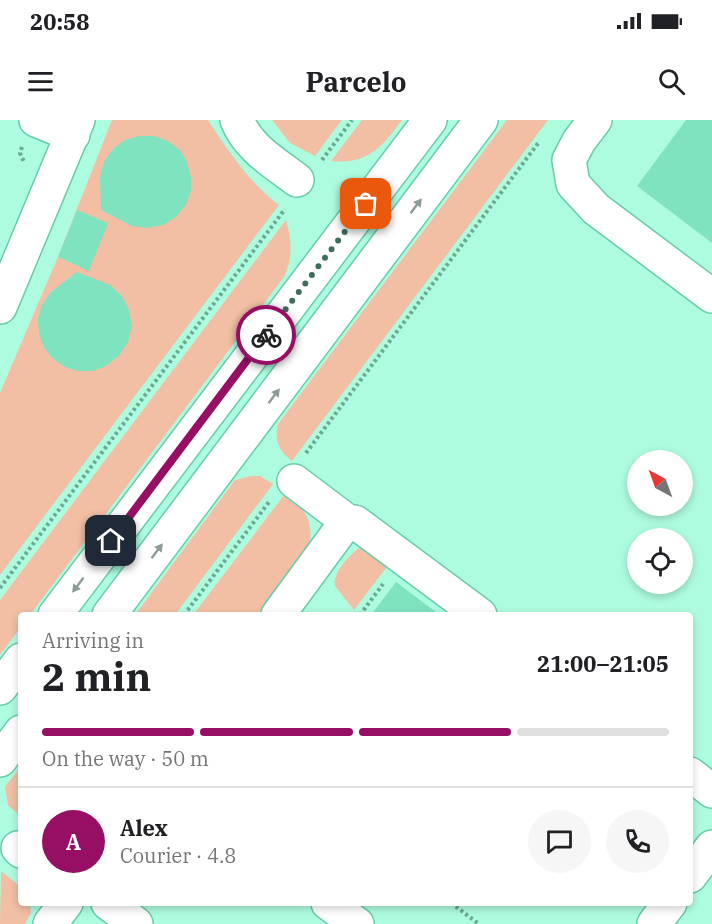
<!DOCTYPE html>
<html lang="en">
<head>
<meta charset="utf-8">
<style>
	:root { --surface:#fff; --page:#f6f6f6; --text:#202124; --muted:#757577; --line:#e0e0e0; --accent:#960f65 }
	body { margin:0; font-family:"IBM Plex Serif",serif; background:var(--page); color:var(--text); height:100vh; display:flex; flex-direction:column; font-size:22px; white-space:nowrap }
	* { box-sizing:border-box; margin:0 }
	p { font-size:20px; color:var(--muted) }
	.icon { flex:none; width:33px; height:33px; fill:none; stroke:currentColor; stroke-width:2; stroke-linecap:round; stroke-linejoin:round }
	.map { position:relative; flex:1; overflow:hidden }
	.panel { position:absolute; left:18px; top:492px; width:675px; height:294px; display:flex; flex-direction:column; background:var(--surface); border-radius:6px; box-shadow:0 3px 9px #0003 }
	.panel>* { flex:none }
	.needle { width:39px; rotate:319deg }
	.controls { position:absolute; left:627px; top:330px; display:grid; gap:12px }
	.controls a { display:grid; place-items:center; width:66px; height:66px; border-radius:50%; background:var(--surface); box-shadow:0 3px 9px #0003; font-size:30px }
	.pin { position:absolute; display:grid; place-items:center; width:51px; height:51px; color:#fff; margin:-26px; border-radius:12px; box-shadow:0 3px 9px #0006 }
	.courier { position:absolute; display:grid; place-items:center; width:60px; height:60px; margin:-30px; border:4px solid #960f65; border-radius:50%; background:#fff; color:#222; box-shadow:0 2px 8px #0007 }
	.headline em { font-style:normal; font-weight:800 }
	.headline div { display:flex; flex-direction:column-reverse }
	.headline { display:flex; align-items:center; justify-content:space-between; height:102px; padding:0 24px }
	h1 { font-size:39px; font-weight:800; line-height:45px }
	.bar { display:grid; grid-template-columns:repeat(4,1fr); gap:9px 6px; align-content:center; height:72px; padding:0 24px }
	.bar i { height:8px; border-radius:4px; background:var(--line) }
	.bar .selected { background:var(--accent) }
	.bar p { grid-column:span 4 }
	.line { display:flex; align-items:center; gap:15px; padding:0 24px; border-top:2px solid var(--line) }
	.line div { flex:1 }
	.round { display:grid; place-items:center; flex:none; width:63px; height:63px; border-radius:32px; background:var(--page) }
	.status { display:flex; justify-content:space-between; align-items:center; height:42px; padding:0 30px; background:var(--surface); direction:ltr }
	.status svg { height:16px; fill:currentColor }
	header { display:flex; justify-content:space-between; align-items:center; height:78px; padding:0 24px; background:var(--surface); font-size:27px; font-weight:800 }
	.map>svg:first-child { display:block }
</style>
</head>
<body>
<div class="status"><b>20:58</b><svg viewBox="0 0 49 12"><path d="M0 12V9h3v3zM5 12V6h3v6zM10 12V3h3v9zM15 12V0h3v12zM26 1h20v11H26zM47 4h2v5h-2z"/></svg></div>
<header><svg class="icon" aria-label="menu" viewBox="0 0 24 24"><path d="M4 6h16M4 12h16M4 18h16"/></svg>Parcelo<svg class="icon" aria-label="search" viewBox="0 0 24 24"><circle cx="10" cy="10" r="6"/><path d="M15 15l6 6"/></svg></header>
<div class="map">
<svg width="712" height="804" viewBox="0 0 712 804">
	<rect width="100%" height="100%" fill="#aefcdf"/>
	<path fill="#f2bfa4" d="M 112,0 L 208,0 C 229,32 248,61 279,85 L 0,455 L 0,273 L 58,137 Z
		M 272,0 L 342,0 L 315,36 L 290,23 Z
		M 362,0 L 402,0 C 382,27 368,45 331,41 Z
		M 507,0 L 548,0 L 292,341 C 279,331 274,321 278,304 Z
		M 286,100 C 292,120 293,138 284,157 L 30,495 L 21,495 L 21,507 L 0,535 L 0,480 Z
		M 251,356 L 260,356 L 273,364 L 175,495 L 135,495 L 235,360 Z
		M 285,374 C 305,389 313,399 310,425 L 259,495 L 193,495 Z
		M 362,426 L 390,443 L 354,490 L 335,466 C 332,453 351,433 362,426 Z
		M 21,646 L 21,697 L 8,685 L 5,667 Z
		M 1,751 L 21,767 L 21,783 L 30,783 L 31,793 L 25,804 L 0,804 Z"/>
	<path fill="#7fe3c0" d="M 686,0 L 712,0 L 712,123 L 637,66 Z
		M 139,16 L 154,16 L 168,21 L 180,30 L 187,42 L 191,57 L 191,71 L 186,85 L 176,97 L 163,105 L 147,108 L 132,106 L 101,90 L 100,57 L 104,42 L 113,29 L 125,20 Z
		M 77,90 L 108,103 L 89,151 L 58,137 Z
		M 77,152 L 110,165 L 122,176 L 129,190 L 132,206 L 128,222 L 119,236 L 106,246 L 93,251 L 78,251 L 65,247 L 52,238 L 44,227 L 39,214 L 38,199 L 42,185 L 50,173 Z
		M 396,462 L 440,495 L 371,495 Z"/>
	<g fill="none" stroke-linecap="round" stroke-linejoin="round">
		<defs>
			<path id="minor" d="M 36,0 L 73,15
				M 237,0 C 248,28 275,43 297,60
				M 595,0 L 579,21 L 569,40 L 573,64 L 596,89 L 712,176
				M 0,187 L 78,0
				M 294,361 L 347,401
				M 278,495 L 347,401 L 355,402 L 480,495
				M 690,654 L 712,671
				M 18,728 L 21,731
				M 690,756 L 712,727
				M 108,783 L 136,804
				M 328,783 L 357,804
				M 50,804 L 66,783
				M 654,804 L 670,783"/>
			<path id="major" d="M 55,495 L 430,0
				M 109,495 L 481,0
				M 0,568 L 21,540
				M 0,640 L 21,612"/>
		</defs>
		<use href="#minor" stroke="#66cdaa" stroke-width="36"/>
		<use href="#major" stroke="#66cdaa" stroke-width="36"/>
		<path stroke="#6ca993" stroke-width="4" stroke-dasharray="3 3" stroke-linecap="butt" d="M 22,27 L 20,33 L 24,42
			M 322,40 L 352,0
			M 306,333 L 539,22
			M 0,468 L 285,89
			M 184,495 L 269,382
			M 360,495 L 383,464
			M 451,783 L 479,804"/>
		<use href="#minor" stroke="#fff" stroke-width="33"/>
		<use href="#major" stroke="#fff" stroke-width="33"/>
	</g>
	<defs><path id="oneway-solid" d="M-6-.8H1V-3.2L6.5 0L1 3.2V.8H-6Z" transform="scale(1.5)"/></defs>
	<g fill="#8d9c98">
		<use href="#oneway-solid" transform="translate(416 86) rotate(-53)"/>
		<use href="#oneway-solid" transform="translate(274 276) rotate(-53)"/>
		<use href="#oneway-solid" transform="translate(157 431) rotate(-53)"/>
		<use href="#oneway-solid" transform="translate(78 465) rotate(127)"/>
	</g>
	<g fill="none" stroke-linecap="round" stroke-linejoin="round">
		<path stroke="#3e6f5e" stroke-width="6" stroke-dasharray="0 10.8" d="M 266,215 L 366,84"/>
		<path stroke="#960f65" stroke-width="8" d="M 111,421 L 266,215"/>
	</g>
</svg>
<div class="controls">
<a><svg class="needle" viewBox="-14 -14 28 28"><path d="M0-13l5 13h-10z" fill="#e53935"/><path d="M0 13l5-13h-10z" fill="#757577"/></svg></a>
<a><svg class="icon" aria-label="locate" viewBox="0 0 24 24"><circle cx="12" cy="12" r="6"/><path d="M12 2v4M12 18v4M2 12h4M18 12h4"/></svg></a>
</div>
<div class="pin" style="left:366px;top:84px;background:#ea580c"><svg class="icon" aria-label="bag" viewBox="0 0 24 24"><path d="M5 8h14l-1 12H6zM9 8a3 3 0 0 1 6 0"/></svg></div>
<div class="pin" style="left:111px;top:421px;background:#1f2937"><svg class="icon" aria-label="home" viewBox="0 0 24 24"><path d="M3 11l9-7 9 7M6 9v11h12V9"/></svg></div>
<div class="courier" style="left:266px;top:215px"><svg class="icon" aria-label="bike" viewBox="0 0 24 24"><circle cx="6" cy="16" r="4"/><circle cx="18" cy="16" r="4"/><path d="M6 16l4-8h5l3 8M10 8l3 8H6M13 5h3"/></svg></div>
<section class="panel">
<div class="headline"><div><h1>2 min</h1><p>Arriving in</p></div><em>21:00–21:05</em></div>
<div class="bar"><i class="selected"></i><i class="selected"></i><i class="selected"></i><i></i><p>On the way · 50 m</p></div>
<div class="line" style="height:108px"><b class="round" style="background:var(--accent);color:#fff">A</b><div><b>Alex</b><p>Courier · 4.8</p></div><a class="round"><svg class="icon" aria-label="chat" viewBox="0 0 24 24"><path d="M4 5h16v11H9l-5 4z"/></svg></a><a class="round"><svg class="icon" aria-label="phone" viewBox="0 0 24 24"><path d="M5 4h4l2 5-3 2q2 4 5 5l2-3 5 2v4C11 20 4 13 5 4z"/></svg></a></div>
</section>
</div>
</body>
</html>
